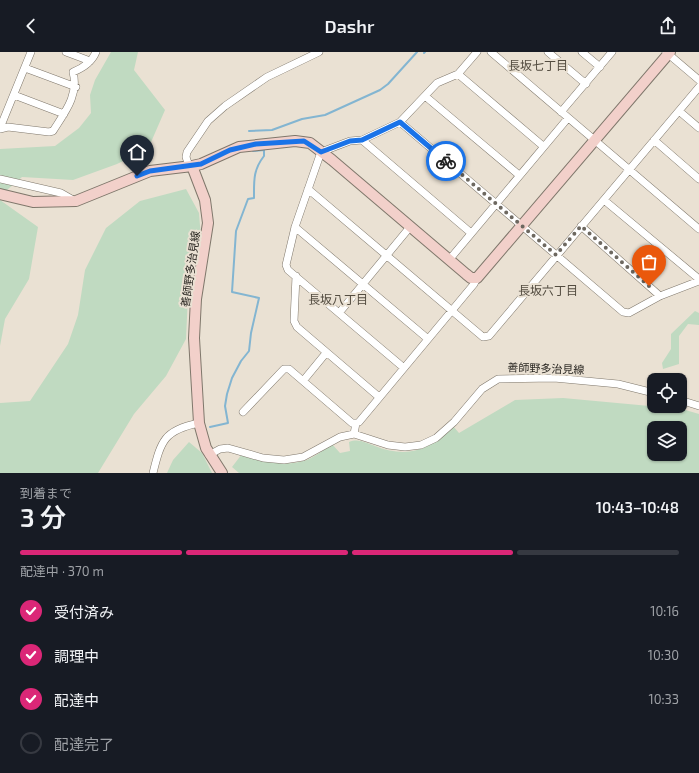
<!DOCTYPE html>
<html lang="ja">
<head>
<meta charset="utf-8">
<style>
	:root { --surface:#171b24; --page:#20242c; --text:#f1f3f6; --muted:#9ea1a6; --line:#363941; --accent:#db2777 }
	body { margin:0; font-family:"Exo 2","Noto Sans JP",sans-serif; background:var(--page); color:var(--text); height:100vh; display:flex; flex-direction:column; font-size:15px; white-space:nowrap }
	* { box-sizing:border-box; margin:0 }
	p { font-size:13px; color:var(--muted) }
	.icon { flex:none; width:22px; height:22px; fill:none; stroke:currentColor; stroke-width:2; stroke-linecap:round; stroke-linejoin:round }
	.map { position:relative; height:421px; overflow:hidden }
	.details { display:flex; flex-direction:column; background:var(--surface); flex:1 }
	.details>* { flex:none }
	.buttons { position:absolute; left:647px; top:321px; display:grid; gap:8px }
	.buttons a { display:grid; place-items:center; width:40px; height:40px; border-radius:8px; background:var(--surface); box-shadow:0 1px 3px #0004; font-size:20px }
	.pin { position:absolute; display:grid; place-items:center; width:34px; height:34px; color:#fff; margin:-41px -17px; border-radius:50% 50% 50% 0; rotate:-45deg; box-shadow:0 0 4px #0007 }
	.pin .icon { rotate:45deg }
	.courier { position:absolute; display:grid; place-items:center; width:40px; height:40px; margin:-20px; border:3px solid #1a73e8; border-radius:50%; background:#fff; color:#222; box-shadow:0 1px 5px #0007 }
	.overview em { font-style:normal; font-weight:600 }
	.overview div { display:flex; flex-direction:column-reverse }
	.overview { display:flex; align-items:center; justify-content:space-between; height:68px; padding:0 20px }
	h1 { font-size:26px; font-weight:600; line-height:30px }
	.bar { display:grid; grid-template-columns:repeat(4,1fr); gap:6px 4px; align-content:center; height:48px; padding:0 20px }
	.bar i { height:5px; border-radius:3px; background:var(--line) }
	.bar .selected { background:var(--accent) }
	.bar p { grid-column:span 4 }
	ol { padding:0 20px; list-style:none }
	li { display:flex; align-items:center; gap:12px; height:44px }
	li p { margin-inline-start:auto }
	li .icon { padding:4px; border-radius:50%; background:var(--accent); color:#fff; stroke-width:4 }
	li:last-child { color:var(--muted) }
	li i { width:22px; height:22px; border:2px solid var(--line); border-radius:50% }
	header { display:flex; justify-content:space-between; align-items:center; height:52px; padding:0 20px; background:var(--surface); font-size:18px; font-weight:600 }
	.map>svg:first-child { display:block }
</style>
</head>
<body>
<header><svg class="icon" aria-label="back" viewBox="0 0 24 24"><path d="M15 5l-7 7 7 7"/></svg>Dashr<svg class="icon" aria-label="share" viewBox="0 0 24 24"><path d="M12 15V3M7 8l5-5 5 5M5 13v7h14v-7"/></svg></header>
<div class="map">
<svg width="699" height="421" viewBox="0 0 699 421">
	<rect width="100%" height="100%" fill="#eae1d3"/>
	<path fill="#c0dac1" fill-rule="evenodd" d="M 111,0 L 138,0 L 134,18 L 165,58 L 148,97 L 117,112 L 73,128 L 22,125 L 0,144 L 0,97 L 55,94 L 79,76 L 91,61 L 90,43 L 95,28 Z
		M 186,137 L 199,161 L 201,186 L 188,243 L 186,287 L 166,324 L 134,362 L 98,421 L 0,421 L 0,351 L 30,349 L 68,292 L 78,263 L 85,218 L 106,176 L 140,149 Z
		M 0,148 L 38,175 L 29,227 L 5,267 L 0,294 Z
		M 695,259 L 699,261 L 699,273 L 688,272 L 679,284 L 679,312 L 663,317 L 662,311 L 671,297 L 671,282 Z
		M 563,346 L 682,357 L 699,362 L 699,421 L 239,421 L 232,415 L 242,402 C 261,408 283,415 303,409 C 313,407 324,397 332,392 L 340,401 L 350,399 L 349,390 C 359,386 366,391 375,394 C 408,407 429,398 453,374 L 459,381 L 515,348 ZM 654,376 L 680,376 L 680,402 L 654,402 Z
		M 189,390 L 202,401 L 212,421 L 167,421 L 173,408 Z"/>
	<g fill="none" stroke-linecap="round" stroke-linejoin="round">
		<path stroke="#83b5d1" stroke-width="2" d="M 424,1 L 425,0
			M 249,79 L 272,78 L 302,67 L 325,63 L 380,38 L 388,32 L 417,0
			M 210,375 L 228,371 L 225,354 L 227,342 L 232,326 L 241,309 L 249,299 L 251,281 L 259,246 L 232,240 L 236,179 L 248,147 L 254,146 C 254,129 253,118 264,104 L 264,98 L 253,99"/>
		<defs>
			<path id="street" d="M 66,0 L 90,9
				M 491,0 L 699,177
				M 548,0 L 586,32
				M 582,0 L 600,15
				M 666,0 L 699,28
				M 25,16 L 76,35
				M 458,22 L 543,94
				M 14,43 L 64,62
				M 425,44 L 519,123
				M 679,59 L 699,76
				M 561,60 L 612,0
				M 400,70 L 623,260 L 629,261 L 660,244 L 699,229
				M 0,76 L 31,0
				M 0,77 L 8,75 L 49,80 L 53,79 C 65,60 79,43 73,20 C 83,16 92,10 96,0
				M 362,88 L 471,181
				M 654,88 L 699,127
				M 189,114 L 186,105 L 187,100 L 208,69 L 225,54 L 267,25 L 319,0
				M 0,127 L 61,141 L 75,149
				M 308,137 L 483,285 L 489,284 L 699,35
				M 604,148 L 699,227
				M 581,174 L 660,244
				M 295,175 L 428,287
				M 449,208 L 568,66
				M 296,224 L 294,269 L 297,275 L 379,345
				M 339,261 L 410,175
				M 404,316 L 288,218 L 286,213 L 295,175 L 321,100 L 350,89 L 362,88 L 400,70 L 437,31 L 458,22 L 477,0
				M 303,329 L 326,301
				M 680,348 L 699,354
				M 243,360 L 284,317 L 289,317 L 352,371 L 356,371
				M 354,382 L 356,371 L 359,370 L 474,232 L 477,226
				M 209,403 L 220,397 L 228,396 L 263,406 L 284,408 L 303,405 L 340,385 L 354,382 L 388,393 L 405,395 L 421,393 L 436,386 L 454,370 L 482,337 L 498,327 L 554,326 L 618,332 L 654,341
				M 153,421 C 161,389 164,378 199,371"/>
			<path id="secondary" d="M 192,114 L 201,112 L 239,95 L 295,89 L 310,91 L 332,108 L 466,222 L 471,226 L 477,226 L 670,0
				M 0,142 L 33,150 L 76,149 L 150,119 L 192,114 L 205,148 L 208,171 L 196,247 L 194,286 L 199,371 L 206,396 L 222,421"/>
		</defs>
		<use href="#street" stroke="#7f776b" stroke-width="8"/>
		<use href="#secondary" stroke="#7f776b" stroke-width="12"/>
		<use href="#street" stroke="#fff" stroke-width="7"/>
		<use href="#secondary" stroke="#f2d0ca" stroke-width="10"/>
	</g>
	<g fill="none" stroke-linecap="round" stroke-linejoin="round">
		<path stroke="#6d6860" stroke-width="4" stroke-dasharray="0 7.2" d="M 446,109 L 556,203 L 581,174 L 649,234"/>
		<path stroke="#1a73e8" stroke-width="5" d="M 137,124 L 150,119 L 201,112 L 230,98 L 256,92 L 304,89 L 321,100 L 350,89 L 362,88 L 400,70 L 446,109"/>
	</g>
	<g text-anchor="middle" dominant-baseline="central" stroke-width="4" stroke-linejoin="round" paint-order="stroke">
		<g font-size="11" fill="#2a2722" stroke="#eae1d3">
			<text transform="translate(190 217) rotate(-82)">善師野多治見線</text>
			<text transform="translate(546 316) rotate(2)">善師野多治見線</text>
		</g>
		<g font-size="12" fill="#534c40" stroke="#eae1d3">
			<text x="538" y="13">長坂七丁目</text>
			<text x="548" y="238">長坂六丁目</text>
			<text x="338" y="247">長坂八丁目</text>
		</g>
	</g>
</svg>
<div class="buttons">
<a><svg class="icon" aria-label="locate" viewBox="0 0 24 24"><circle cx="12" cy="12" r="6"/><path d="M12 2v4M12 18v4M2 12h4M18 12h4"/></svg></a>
<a><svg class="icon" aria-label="layers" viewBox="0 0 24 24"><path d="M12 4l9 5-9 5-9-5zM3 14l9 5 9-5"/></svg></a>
</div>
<div class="pin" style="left:649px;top:234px;background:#ea580c"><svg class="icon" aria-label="bag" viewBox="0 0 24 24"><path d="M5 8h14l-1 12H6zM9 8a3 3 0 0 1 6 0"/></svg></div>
<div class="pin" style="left:137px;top:124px;background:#1f2937"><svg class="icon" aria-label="home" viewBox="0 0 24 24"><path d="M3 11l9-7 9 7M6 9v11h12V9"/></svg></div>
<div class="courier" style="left:446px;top:109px"><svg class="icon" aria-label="bike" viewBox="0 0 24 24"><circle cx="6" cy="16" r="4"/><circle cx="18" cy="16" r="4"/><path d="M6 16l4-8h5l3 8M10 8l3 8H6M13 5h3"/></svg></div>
</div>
<section class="details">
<div class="overview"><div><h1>3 分</h1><p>到着まで</p></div><em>10:43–10:48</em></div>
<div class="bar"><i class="selected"></i><i class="selected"></i><i class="selected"></i><i></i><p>配達中 · 370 m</p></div>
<ol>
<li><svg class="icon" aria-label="check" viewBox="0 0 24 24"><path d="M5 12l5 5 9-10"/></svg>受付済み<p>10:16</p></li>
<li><svg class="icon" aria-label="check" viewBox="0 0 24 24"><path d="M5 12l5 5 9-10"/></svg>調理中<p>10:30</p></li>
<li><svg class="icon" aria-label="check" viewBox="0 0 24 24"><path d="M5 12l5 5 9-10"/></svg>配達中<p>10:33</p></li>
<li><i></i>配達完了</li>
</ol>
</section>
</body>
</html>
